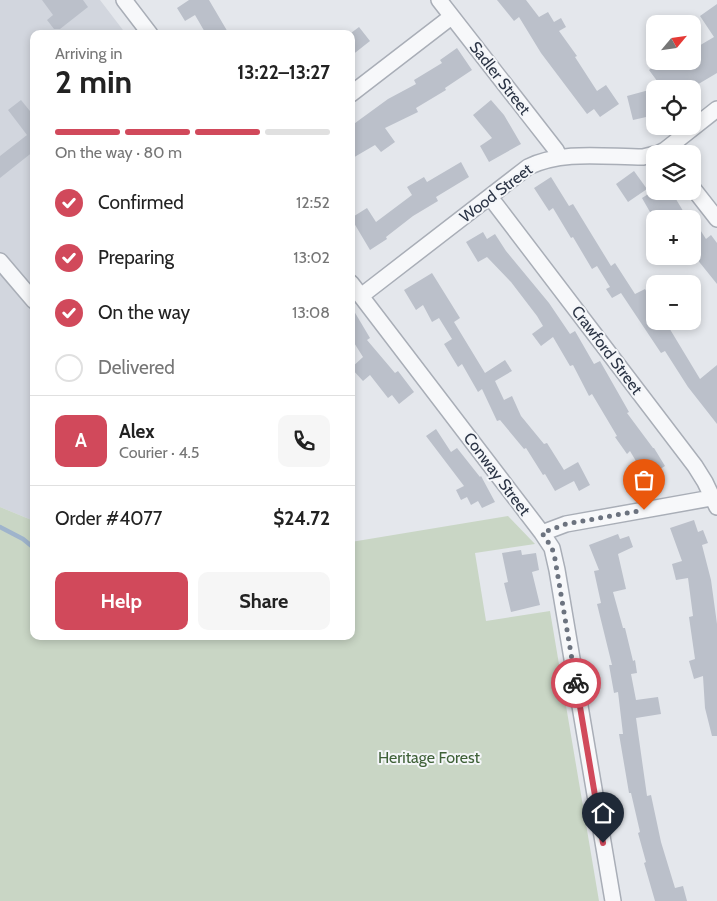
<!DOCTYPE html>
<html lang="en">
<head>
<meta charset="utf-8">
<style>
	:root { --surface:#fff; --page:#f6f6f6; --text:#222; --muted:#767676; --line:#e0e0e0; --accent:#d1495b }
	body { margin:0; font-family:Cabin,sans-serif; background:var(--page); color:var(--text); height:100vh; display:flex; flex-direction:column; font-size:19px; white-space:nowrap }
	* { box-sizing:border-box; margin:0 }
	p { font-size:16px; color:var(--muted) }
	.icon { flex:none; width:28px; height:28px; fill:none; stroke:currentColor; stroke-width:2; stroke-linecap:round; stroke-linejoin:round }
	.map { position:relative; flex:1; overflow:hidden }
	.drawer { position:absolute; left:30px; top:30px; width:325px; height:610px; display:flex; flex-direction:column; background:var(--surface); border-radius:10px; box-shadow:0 2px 8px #0003 }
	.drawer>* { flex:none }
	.needle { width:32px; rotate:61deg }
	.tools { position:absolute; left:646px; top:15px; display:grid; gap:10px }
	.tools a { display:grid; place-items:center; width:55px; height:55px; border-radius:10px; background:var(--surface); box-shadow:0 2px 8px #0003; font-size:25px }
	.pin { position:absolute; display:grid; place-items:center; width:42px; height:42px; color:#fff; margin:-51px -21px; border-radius:50% 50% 50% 0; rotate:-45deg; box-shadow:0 0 5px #0007 }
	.pin .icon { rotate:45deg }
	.courier { position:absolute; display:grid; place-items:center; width:50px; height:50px; margin:-25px; border:4px solid #d1495b; border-radius:50%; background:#fff; color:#222; box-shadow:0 1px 6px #0007 }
	.overview em { font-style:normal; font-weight:800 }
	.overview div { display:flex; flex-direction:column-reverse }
	.overview { display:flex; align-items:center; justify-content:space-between; height:85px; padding:0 25px }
	h1 { font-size:32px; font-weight:800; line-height:38px }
	.bar { display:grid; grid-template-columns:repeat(4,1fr); gap:8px 5px; align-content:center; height:60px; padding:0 25px }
	.bar i { height:6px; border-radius:4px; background:var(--line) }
	.bar .active { background:var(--accent) }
	.bar p { grid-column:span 4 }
	.line { display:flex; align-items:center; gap:12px; padding:0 25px; border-top:1px solid var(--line) }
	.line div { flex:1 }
	.round { display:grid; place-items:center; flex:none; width:52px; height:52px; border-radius:10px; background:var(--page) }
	ol { padding:0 25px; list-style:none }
	li { display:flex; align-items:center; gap:15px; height:55px }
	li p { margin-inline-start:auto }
	li .icon { padding:5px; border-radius:50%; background:var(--accent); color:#fff; stroke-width:4 }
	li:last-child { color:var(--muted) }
	li i { width:28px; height:28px; border:2px solid var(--line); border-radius:50% }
	.button { display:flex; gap:10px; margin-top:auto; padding:10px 25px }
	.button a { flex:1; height:58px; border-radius:10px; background:var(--accent); color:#fff; font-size:20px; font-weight:800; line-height:58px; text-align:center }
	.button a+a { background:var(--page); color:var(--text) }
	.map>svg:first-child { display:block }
</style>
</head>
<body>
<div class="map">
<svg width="717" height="901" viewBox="0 0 717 901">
	<rect width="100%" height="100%" fill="#e4e7ec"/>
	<path fill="#d2d6de" d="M 0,0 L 100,0 L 126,34 L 34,34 L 34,521 L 0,507 Z"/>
	<path fill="#c9d6c5" d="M 0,507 L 34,521 L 34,636 L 351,636 L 351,542 L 508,516 L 535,544 L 475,553 L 486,621 L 550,611 L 599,901 L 0,901 Z"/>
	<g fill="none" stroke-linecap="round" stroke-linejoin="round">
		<path stroke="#9fb4cc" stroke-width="4.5" d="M 0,527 L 23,539 L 34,548"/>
	</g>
	<path fill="#bbc0ca" d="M 42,0 L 83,0 L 88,7 L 60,29 L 54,29 L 47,20 L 53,15 Z
		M 189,0 L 209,0 L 229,34 L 206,34 L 195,15 L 185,21 L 177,8 Z
		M 497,0 L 526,0 L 539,17 L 548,12 L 554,22 L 561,18 L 566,27 L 559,31 L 577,56 L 575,57 L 597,91 L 606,85 L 619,104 L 600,117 L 594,109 L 587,114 L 541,53 L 519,17 L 514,21 Z
		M 717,4 L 717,73 L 690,89 L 663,89 L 649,70 L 661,61 L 668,61 L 674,69 L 686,61 L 692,61 L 692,50 L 714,37 L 700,16 Z
		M 359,27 L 370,41 L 351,56 L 351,33 Z
		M 457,48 L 472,70 L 445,88 L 446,90 L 416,108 L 418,112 L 385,128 L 395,142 L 381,152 L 375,145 L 351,159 L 351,126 L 388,99 L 416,84 L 414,80 L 442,63 L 440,60 Z
		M 649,90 L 655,115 L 633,120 L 627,96 Z
		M 21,100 L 34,116 L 34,151 L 0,178 L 0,156 L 27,135 L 8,110 Z
		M 491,100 L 504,115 L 521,144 L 489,162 L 480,146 L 492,138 L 473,115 Z
		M 461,162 L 469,177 L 436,197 L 438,201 L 413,216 L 386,237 L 387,239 L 370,250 L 351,218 L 367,208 L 376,222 L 412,195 L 407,187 L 424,177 L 427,182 Z
		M 634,171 L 647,189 L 628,202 L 616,184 Z
		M 551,177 L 569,206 L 573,204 L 611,266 L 615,263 L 635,294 L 645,289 L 655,306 L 655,321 L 665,321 L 700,379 L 717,365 L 717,424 L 688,387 L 665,351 L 661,353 L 621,293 L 612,298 L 606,289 L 610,287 L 597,266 L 592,269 L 573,237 L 571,238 L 553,208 L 549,211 L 534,188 Z
		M 653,191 L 671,191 L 688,219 L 654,219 L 642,198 Z
		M 692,217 L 706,239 L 711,235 L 717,243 L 717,284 L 692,253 Z
		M 483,232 L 487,239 L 495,234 L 506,251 L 549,303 L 570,334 L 575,331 L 594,364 L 600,361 L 629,412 L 627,413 L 653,448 L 654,448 L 665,466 L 646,478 L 630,451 L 627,454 L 615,437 L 617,436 L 592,394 L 589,396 L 573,365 L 570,366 L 553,337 L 541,346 L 532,334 L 543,326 L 537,316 L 511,282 L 487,257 L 478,262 L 466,242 Z
		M 432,273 L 460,318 L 454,322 L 485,373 L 505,360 L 512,371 L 495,381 L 504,400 L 512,396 L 521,416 L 544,444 L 547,443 L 564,470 L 578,462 L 590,485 L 579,491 L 574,481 L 555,491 L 545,474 L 543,475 L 526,448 L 524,449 L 500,420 L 497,421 L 482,389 L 478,392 L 462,364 L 458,367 L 444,344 L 452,339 L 439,318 L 432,322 L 423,305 L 416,310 L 404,290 Z
		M 351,306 L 370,338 L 367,340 L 395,373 L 398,371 L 414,392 L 399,404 L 392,395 L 388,398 L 370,375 L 363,381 L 351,368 L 363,357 L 351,338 Z
		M 436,429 L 451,452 L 457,448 L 480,477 L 481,476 L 495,502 L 482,508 L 478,501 L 471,505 L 467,497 L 461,500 L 456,490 L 464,486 L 426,436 Z
		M 694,520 L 698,532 L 703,530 L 708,543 L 702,545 L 711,580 L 717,624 L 717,736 L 712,736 L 705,708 L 703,676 L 694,679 L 689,661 L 695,659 L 689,617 L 693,616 L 688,578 L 676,580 L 672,564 L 682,561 L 670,528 Z
		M 618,534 L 620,539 L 629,536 L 633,547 L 618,554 L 626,589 L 613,592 L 623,628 L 625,628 L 633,661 L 635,660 L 637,673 L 631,674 L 636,700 L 658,697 L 661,714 L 636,718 L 647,796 L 651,795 L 661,842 L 675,888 L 683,886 L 687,901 L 655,901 L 644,863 L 646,862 L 638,833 L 640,832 L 631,793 L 629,793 L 619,734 L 623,734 L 618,692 L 614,693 L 609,665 L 612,665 L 597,604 L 601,603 L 594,571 L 599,570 L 589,545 Z
		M 521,550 L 522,555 L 536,553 L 539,570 L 532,572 L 540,605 L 511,612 L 504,583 L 508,582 L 502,553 Z"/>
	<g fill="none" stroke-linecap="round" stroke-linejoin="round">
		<defs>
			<path id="minor" d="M 124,0 L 150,34
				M 439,0 L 556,150 L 559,156
				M 351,94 L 451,17
				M 657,154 L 665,150 L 717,109
				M 692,187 L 717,219
				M 490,197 L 695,466 L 705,482 L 717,507
				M 0,261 L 34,301
				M 351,283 L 542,533 L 552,548 L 557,570 L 613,901
				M 361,296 L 528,167 C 563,150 605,157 643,157 L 655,154
				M 542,533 L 566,524 L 717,497"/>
		</defs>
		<use href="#minor" stroke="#a9aeb7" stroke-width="18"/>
		<use href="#minor" stroke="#f7f8fa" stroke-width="15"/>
	</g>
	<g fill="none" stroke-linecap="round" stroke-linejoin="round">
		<path stroke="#6c737f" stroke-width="5" stroke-dasharray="0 9" d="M 576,683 L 555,559 L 552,548 L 542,533 L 566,524 L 644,510"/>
		<path stroke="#d1495b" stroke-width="6" d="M 576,683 L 603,843"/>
	</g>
	<g text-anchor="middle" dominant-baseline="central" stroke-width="4" stroke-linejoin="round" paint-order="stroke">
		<g font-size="16" fill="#2b3445" stroke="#f4f6f9">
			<text transform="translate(500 78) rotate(52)">Sadler Street</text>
			<text transform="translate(496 193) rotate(-37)">Wood Street</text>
			<text transform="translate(607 350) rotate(53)">Crawford Street</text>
			<text transform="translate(497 474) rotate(53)">Conway Street</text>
		</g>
		<g font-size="16" fill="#3f6138" stroke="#f4f6f9">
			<text x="429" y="757">Heritage Forest</text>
		</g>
	</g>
</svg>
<div class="tools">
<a><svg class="needle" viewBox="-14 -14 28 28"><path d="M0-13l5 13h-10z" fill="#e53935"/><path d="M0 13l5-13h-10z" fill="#767676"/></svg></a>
<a><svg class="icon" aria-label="locate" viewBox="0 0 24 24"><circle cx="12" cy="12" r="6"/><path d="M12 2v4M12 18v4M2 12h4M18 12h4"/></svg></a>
<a><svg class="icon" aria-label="layers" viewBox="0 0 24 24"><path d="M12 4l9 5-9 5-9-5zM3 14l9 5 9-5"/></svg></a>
<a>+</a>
<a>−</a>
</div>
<div class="pin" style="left:644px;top:510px;background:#ea580c"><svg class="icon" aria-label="bag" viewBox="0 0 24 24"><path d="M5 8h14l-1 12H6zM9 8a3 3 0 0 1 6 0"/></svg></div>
<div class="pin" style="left:603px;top:843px;background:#1f2937"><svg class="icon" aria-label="home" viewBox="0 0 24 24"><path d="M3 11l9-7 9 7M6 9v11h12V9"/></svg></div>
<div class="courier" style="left:576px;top:683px"><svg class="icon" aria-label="bike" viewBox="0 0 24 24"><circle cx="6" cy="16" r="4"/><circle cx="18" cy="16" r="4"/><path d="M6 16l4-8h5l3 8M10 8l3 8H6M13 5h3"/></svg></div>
<section class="drawer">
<div class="overview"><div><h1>2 min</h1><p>Arriving in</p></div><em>13:22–13:27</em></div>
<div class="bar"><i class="active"></i><i class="active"></i><i class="active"></i><i></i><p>On the way · 80 m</p></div>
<ol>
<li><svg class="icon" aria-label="check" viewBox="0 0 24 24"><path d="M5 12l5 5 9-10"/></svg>Confirmed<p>12:52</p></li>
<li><svg class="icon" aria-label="check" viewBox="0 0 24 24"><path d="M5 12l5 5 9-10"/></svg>Preparing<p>13:02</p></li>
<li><svg class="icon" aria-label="check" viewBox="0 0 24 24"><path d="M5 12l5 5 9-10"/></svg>On the way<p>13:08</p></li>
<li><i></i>Delivered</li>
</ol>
<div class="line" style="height:90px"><b class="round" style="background:var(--accent);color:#fff">A</b><div><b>Alex</b><p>Courier · 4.5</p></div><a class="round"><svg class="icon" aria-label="phone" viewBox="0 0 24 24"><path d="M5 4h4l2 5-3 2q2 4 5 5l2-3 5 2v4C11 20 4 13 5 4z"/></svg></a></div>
<div class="line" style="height:65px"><div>Order #4077</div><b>$24.72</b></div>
<div class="button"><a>Help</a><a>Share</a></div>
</section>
</div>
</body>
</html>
